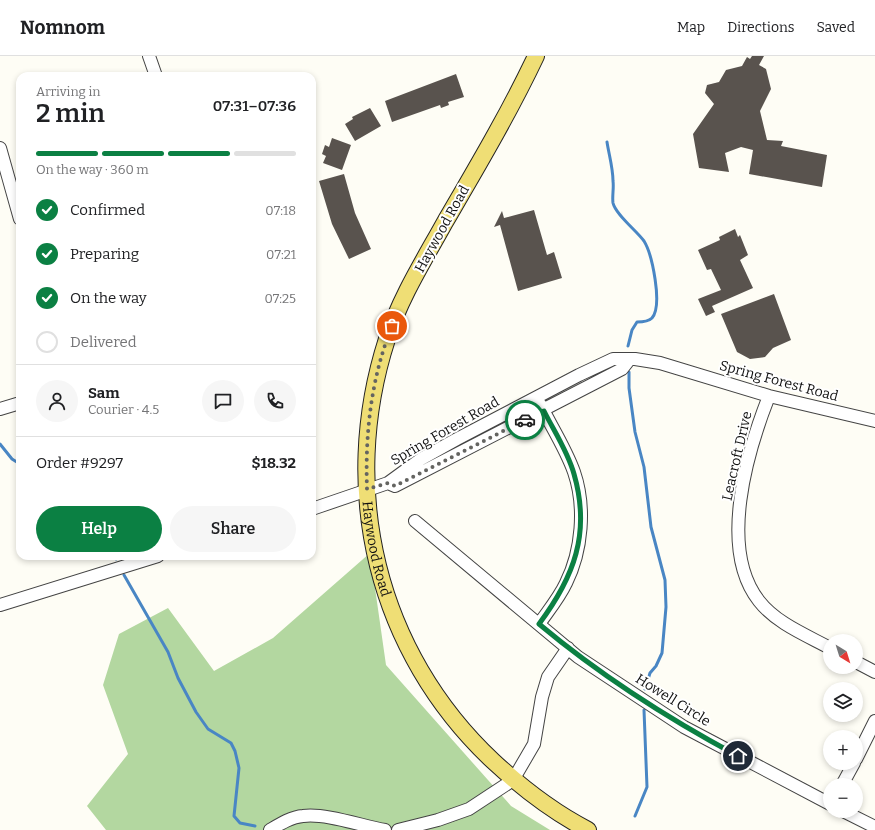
<!DOCTYPE html>
<html lang="en">
<head>
<meta charset="utf-8">
<style>
	:root { --surface:#fff; --page:#f6f6f6; --text:#202124; --muted:#757577; --line:#e0e0e0; --accent:#0b8043 }
	body { margin:0; font-family:Bitter,serif; background:var(--page); color:var(--text); height:100vh; display:flex; flex-direction:column; font-size:15px; white-space:nowrap }
	* { box-sizing:border-box; margin:0 }
	p { font-size:13px; color:var(--muted) }
	.icon { flex:none; width:22px; height:22px; fill:none; stroke:currentColor; stroke-width:2; stroke-linecap:round; stroke-linejoin:round }
	.map { position:relative; flex:1; overflow:hidden }
	.drawer { position:absolute; left:16px; top:16px; width:300px; height:488px; display:flex; flex-direction:column; background:var(--surface); border-radius:12px; box-shadow:0 2px 6px #0003 }
	.drawer>* { flex:none }
	.needle { width:26px; rotate:142deg }
	.tools { position:absolute; left:823px; top:578px; display:grid; gap:8px }
	.tools a { display:grid; place-items:center; width:40px; height:40px; border-radius:50%; background:var(--surface); box-shadow:0 2px 6px #0003; font-size:20px }
	.pin { position:absolute; display:grid; place-items:center; width:34px; height:34px; color:#fff; margin:-17px; border:2px solid #fff; border-radius:50%; box-shadow:0 1px 4px #0007 }
	.courier { position:absolute; display:grid; place-items:center; width:40px; height:40px; margin:-20px; border:3px solid #0b8043; border-radius:50%; background:#fff; color:#222; box-shadow:0 1px 5px #0007 }
	.overview em { font-style:normal; font-weight:600 }
	.overview div { display:flex; flex-direction:column-reverse }
	.overview { display:flex; align-items:center; justify-content:space-between; height:68px; padding:0 20px }
	h1 { font-size:26px; font-weight:600; line-height:30px }
	.bar { display:grid; grid-template-columns:repeat(4,1fr); gap:6px 4px; align-content:center; height:48px; padding:0 20px }
	.bar i { height:5px; border-radius:3px; background:var(--line) }
	.bar .selected { background:var(--accent) }
	.bar p { grid-column:span 4 }
	.line { display:flex; align-items:center; gap:10px; padding:0 20px; border-top:1px solid var(--line) }
	.line div { flex:1 }
	.round { display:grid; place-items:center; flex:none; width:42px; height:42px; border-radius:21px; background:var(--page) }
	ol { padding:0 20px; list-style:none }
	li { display:flex; align-items:center; gap:12px; height:44px }
	li p { margin-inline-start:auto }
	li .icon { padding:4px; border-radius:50%; background:var(--accent); color:#fff; stroke-width:4 }
	li:last-child { color:var(--muted) }
	li i { width:22px; height:22px; border:2px solid var(--line); border-radius:50% }
	.action { display:flex; gap:8px; margin-top:auto; padding:8px 20px }
	.action a { flex:1; height:46px; border-radius:24px; background:var(--accent); color:#fff; font-size:16px; font-weight:600; line-height:46px; text-align:center }
	.action a+a { background:var(--page); color:var(--text) }
	header { display:flex; align-items:center; gap:24px; box-sizing:border-box; height:56px; padding:0 20px; background:var(--surface); border-bottom:1px solid var(--line) }
	header strong { font-size:19px }
	nav { display:flex; gap:22px; margin-inline-start:auto; font-size:14px }
	.map>svg:first-child { display:block }
</style>
</head>
<body>
<header>
<strong>Nomnom</strong>
<nav><a>Map</a><a>Directions</a><a>Saved</a></nav>
</header>
<div class="map">
<svg width="875" height="774" viewBox="0 0 875 774">
	<rect width="100%" height="100%" fill="#fefdf5"/>
	<path fill="#b3d7a0" d="M 370,497 L 386,609 L 511,750 L 550,774 L 106,774 L 87,750 L 128,698 L 103,629 L 119,578 L 168,552 L 214,615 L 273,582 Z"/>
	<g fill="none" stroke-linecap="round" stroke-linejoin="round">
		<path stroke="#4986c4" stroke-width="3" d="M 607,86 C 609,99 613,112 613,125 C 614,132 612,140 613,147 C 616,159 636,174 644,185 C 652,198 663,249 652,262 C 648,266 642,266 637,266 L 632,274 L 628,290
			M 629,316 L 629,332 L 635,376 L 644,411 L 651,471 L 665,524 L 666,551 L 662,597 L 656,610 L 650,617 L 645,633
			M 0,388 L 12,403 L 20,408
			M 114,500 L 116,503
			M 124,519 L 168,596 L 178,622 L 196,656 L 208,673 L 231,687 L 235,695 L 239,712 L 234,760 L 240,767 L 255,770
			M 635,760 L 647,731 L 644,654"/>
	</g>
	<path fill="#59534e" d="M 752,0 L 764,0 L 759,9 L 766,13 L 771,33 L 760,55 L 767,84 L 783,85 L 781,90 L 827,99 L 822,131 L 749,118 L 753,94 L 741,91 L 725,97 L 729,116 L 699,112 L 693,78 L 714,48 L 705,37 L 707,29 L 719,26 L 726,14 L 742,10 L 747,1 L 750,3 Z
		M 456,18 L 464,41 L 448,46 L 449,49 L 441,52 L 440,49 L 392,66 L 385,45 Z
		M 370,52 L 381,70 L 355,85 L 345,68 L 353,63 L 352,61 Z
		M 332,82 L 351,89 L 342,114 L 323,107 L 326,100 L 322,98 L 325,89 L 329,91 Z
		M 344,118 L 355,157 L 371,193 L 349,203 L 332,168 L 319,125 Z
		M 534,154 L 547,199 L 554,196 L 562,222 L 518,235 L 500,169 L 494,171 L 502,155 L 504,162 Z
		M 735,173 L 738,181 L 740,179 L 748,199 L 740,204 L 753,232 L 712,250 L 715,256 L 706,260 L 698,243 L 721,234 L 711,213 L 707,214 L 698,194 L 720,184 L 719,181 Z
		M 774,238 L 791,284 L 773,292 L 765,301 L 750,303 L 737,296 L 721,258 Z"/>
	<g fill="none" stroke-linecap="round" stroke-linejoin="round">
		<defs>
			<path id="minor" d="M 149,0 L 156,20
				M 0,92 L 20,163
				M 769,340 C 747,396 718,493 759,545 C 776,567 806,579 830,592
				M 0,353 L 20,347
				M 388,427 L 395,430 L 622,313 L 629,304
				M 312,453 L 388,427 L 421,403 L 457,383 L 579,319 L 613,303 L 635,303 L 660,307 L 769,340 L 875,365
				M 415,465 L 578,601 L 684,671 L 830,748
				M 0,549 L 158,500
				M 539,568 C 548,555 559,542 566,527 C 582,495 586,451 574,416 C 566,393 551,370 540,348
				M 856,606 L 875,616
				M 856,703 L 875,665
				M 842,729 L 854,707
				M 843,755 L 875,771
				M 270,774 C 280,768 291,761 303,760 C 326,757 362,770 385,774
				M 398,774 L 438,764 L 469,753 L 513,724 L 534,688 L 542,641 L 548,621 L 568,592"/>
			<g id="major">
				<path id="s1" d="M 536,0 C 509,57 477,111 445,166 C 424,204 400,242 387,283 C 338,435 377,596 493,705 C 522,732 553,756 588,774"/>
			</g>
		</defs>
		<use href="#minor" stroke="#444" stroke-width="14"/>
		<use href="#major" stroke="#222" stroke-width="18"/>
		<use href="#minor" stroke="#fff" stroke-width="12"/>
		<use href="#major" stroke="#efde75" stroke-width="16"/>
	</g>
	<g fill="none" stroke-linecap="round" stroke-linejoin="round">
		<path stroke="#646461" stroke-width="4" stroke-dasharray="0 7.2" d="M 392,270 C 371,322 365,378 367,433 L 388,427 L 395,430 L 525,364"/>
		<path stroke="#0b8043" stroke-width="5" d="M 525,364 L 544,355 C 554,375 568,396 574,418 C 591,477 574,521 539,568 C 600,619 667,662 738,700"/>
	</g>
	<g text-anchor="middle" dominant-baseline="central" stroke-width="4" stroke-linejoin="round" paint-order="stroke">
		<g font-size="14" fill="#111" stroke="#fff">
			<text transform="translate(442 173) rotate(-61)">Haywood Road</text>
			<text transform="translate(779 325) rotate(15)">Spring Forest Road</text>
			<text transform="translate(445 375) rotate(-30)">Spring Forest Road</text>
			<text transform="translate(737 400) rotate(-77)">Leacroft Drive</text>
			<text stroke="none"><textPath href="#s1" startOffset="533">Haywood Road</textPath></text>
			<text transform="translate(673 644) rotate(32)">Howell Circle</text>
		</g>
	</g>
</svg>
<div class="tools">
<a><svg class="needle" viewBox="-14 -14 28 28"><path d="M0-13l5 13h-10z" fill="#e53935"/><path d="M0 13l5-13h-10z" fill="#757577"/></svg></a>
<a><svg class="icon" aria-label="layers" viewBox="0 0 24 24"><path d="M12 4l9 5-9 5-9-5zM3 14l9 5 9-5"/></svg></a>
<a>+</a>
<a>−</a>
</div>
<div class="pin" style="left:392px;top:270px;background:#ea580c"><svg class="icon" aria-label="bag" viewBox="0 0 24 24"><path d="M5 8h14l-1 12H6zM9 8a3 3 0 0 1 6 0"/></svg></div>
<div class="pin" style="left:738px;top:700px;background:#1f2937"><svg class="icon" aria-label="home" viewBox="0 0 24 24"><path d="M3 11l9-7 9 7M6 9v11h12V9"/></svg></div>
<div class="courier" style="left:525px;top:364px"><svg class="icon" aria-label="car" viewBox="0 0 24 24"><path d="M5 17H2v-5l4-1 3-4h7l3 4 3 1v5h-3M9 17h6M6 11h13"/><circle cx="7" cy="17" r="2"/><circle cx="17" cy="17" r="2"/></svg></div>
<section class="drawer">
<div class="overview"><div><h1>2 min</h1><p>Arriving in</p></div><em>07:31–07:36</em></div>
<div class="bar"><i class="selected"></i><i class="selected"></i><i class="selected"></i><i></i><p>On the way · 360 m</p></div>
<ol>
<li><svg class="icon" aria-label="check" viewBox="0 0 24 24"><path d="M5 12l5 5 9-10"/></svg>Confirmed<p>07:18</p></li>
<li><svg class="icon" aria-label="check" viewBox="0 0 24 24"><path d="M5 12l5 5 9-10"/></svg>Preparing<p>07:21</p></li>
<li><svg class="icon" aria-label="check" viewBox="0 0 24 24"><path d="M5 12l5 5 9-10"/></svg>On the way<p>07:25</p></li>
<li><i></i>Delivered</li>
</ol>
<div class="line" style="height:72px"><a class="round"><svg class="icon" aria-label="person" viewBox="0 0 24 24"><circle cx="12" cy="8" r="4"/><path d="M4 21q1-7 8-7t8 7"/></svg></a><div><b>Sam</b><p>Courier · 4.5</p></div><a class="round"><svg class="icon" aria-label="chat" viewBox="0 0 24 24"><path d="M4 5h16v11H9l-5 4z"/></svg></a><a class="round"><svg class="icon" aria-label="phone" viewBox="0 0 24 24"><path d="M5 4h4l2 5-3 2q2 4 5 5l2-3 5 2v4C11 20 4 13 5 4z"/></svg></a></div>
<div class="line" style="height:52px"><div>Order #9297</div><b>$18.32</b></div>
<div class="action"><a>Help</a><a>Share</a></div>
</section>
</div>
</body>
</html>
